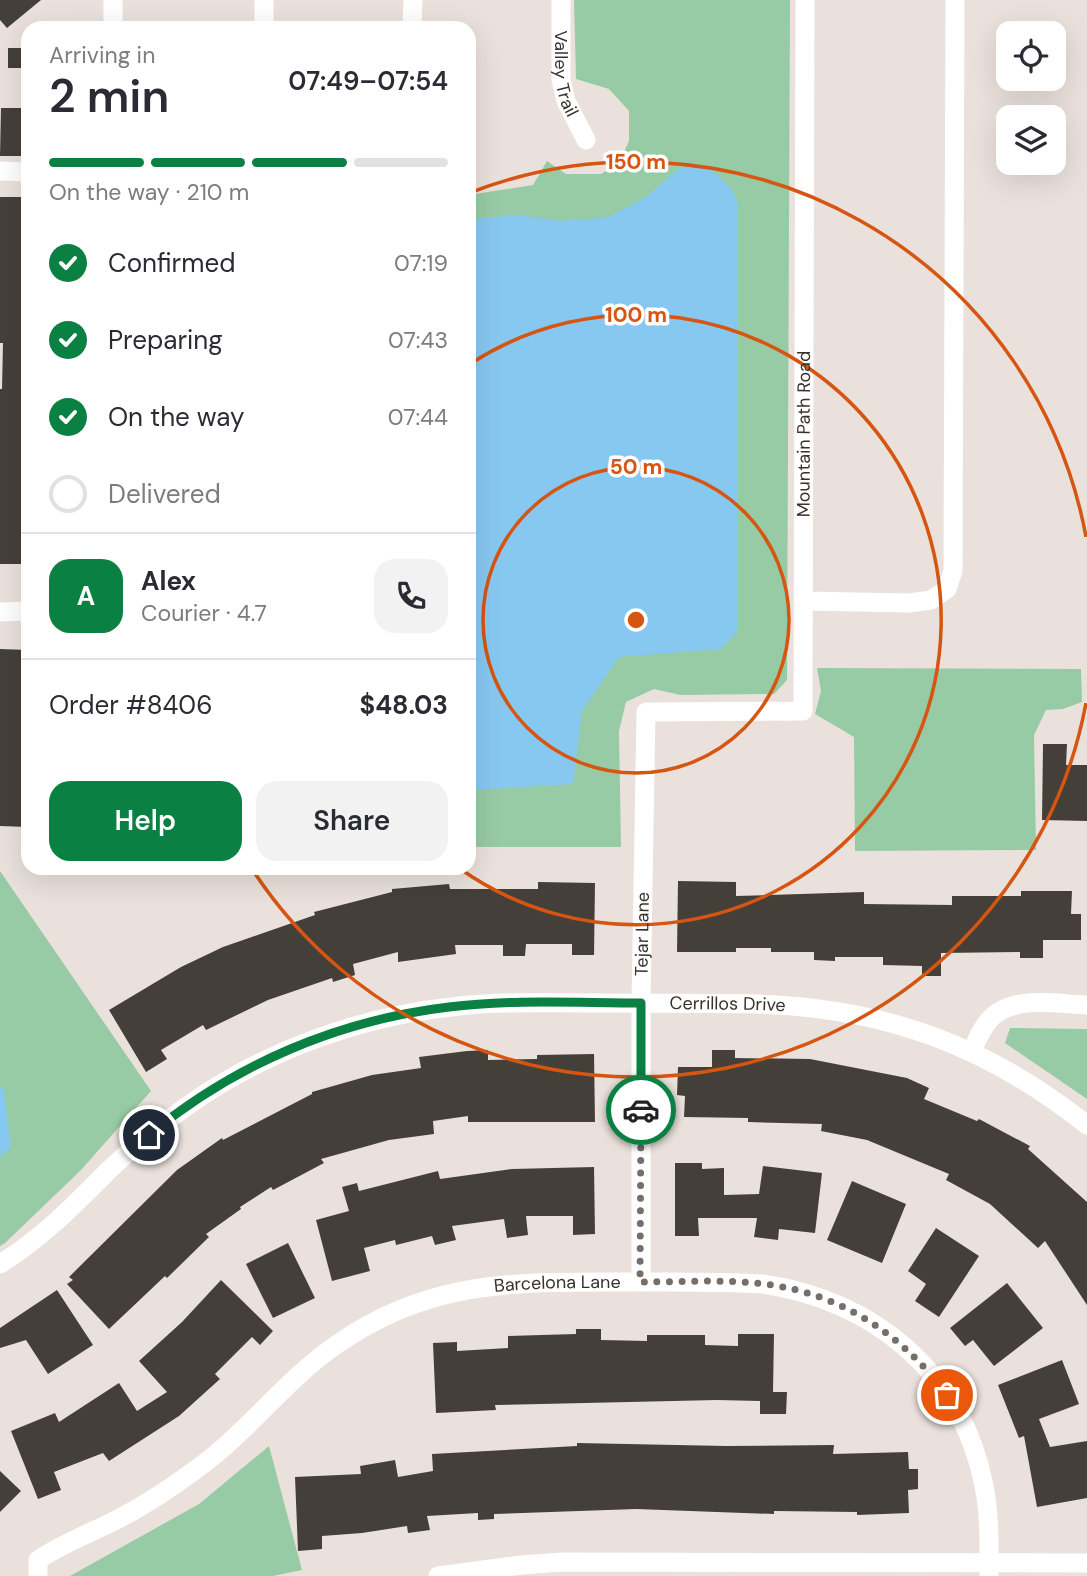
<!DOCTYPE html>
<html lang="en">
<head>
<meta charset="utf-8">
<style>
	:root { --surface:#fff; --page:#f2f2f3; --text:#2b2b33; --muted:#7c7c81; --line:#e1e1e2; --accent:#0b8043 }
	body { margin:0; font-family:"DM Sans",sans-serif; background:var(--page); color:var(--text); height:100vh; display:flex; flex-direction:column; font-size:26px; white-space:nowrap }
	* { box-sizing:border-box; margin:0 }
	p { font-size:23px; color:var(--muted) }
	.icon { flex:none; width:38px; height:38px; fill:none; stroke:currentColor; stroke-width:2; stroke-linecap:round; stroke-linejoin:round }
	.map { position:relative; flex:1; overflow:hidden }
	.side { position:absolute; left:21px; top:21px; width:455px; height:854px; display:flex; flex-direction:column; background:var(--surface); border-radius:21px; box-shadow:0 7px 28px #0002 }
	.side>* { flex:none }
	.fabs { position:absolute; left:996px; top:21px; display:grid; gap:14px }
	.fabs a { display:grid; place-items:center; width:70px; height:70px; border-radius:14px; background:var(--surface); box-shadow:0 7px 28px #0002; font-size:35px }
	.pin { position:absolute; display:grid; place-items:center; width:60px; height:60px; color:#fff; margin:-30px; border:4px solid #fff; border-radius:50%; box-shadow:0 2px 7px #0007 }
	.courier { position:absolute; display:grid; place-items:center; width:70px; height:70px; margin:-35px; border:5px solid #0b8043; border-radius:50%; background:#fff; color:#222; box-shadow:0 2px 9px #0007 }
	.overview em { font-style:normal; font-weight:600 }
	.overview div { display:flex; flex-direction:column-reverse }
	.overview { display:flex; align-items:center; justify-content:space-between; height:119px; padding:0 28px }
	h1 { font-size:46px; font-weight:600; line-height:52px }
	.bar { display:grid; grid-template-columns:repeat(4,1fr); gap:10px 7px; align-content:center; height:84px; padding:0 28px }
	.bar i { height:9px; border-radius:5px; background:var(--line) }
	.bar .selected { background:var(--accent) }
	.bar p { grid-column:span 4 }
	.line { display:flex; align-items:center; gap:18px; padding:0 28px; border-top:2px solid var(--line) }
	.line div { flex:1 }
	.round { display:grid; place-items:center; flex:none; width:74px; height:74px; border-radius:21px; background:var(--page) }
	ol { padding:0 28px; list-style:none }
	li { display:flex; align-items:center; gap:21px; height:77px }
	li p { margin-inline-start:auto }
	li .icon { padding:7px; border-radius:50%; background:var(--accent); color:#fff; stroke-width:4 }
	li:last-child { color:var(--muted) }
	li i { width:38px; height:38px; border:4px solid var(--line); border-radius:50% }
	.button { display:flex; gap:14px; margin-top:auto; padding:14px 28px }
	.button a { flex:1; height:80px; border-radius:21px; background:var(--accent); color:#fff; font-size:28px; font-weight:600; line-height:80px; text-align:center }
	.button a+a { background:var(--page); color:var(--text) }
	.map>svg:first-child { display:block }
</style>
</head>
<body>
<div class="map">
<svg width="1087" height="1576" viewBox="0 0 1087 1576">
	<rect width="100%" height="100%" fill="#eae1dc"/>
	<path fill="#97cba5" d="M 574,0 L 790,0 L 787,680 L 774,694 L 680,695 L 654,689 L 626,702 L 619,731 L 621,847 L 469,847 L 469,195 L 533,185 L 547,161 L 566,174 L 601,174 L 619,163 L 629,141 L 629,111 L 609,89 L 576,79 Z
		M 817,668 L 1081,669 L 1082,702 L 1063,709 L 1046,710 L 1034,735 L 1036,850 L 855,851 L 854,737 L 815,714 L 821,691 Z
		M 0,871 L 151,1091 L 81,1170 L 5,1243 L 0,1246 Z
		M 1010,1028 L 1087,1029 L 1087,1099 L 1005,1043 Z
		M 269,1446 L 302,1570 L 273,1576 L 70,1576 L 199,1504 Z"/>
	<path fill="#87c8f1" d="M 680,168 L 710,168 L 733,191 L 738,205 L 738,631 L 721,649 L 619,657 L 582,711 L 573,784 L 469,790 L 469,219 L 518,215 L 561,221 L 609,217 L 646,197 Z
		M 0,1086 L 4,1090 L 11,1147 L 0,1157 Z"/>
	<path fill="#453f3a" d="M 0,0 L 41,0 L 7,28 L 0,20 Z
		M 8,48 L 28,48 L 28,68 L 8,68 Z
		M 1,108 L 28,108 L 28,156 L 0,156 Z
		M 0,197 L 28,197 L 28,564 L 0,564 L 0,389 L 2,389 L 3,343 L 0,343 Z
		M 0,649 L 28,650 L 28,827 L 0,826 Z
		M 1043,744 L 1067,744 L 1066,765 L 1087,765 L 1087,821 L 1042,820 Z
		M 678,881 L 736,882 L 736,896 L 864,892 L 864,904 L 952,905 L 952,896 L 1021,896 L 1021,891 L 1072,891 L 1071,914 L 1081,914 L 1081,940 L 1043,940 L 1043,958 L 1020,958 L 1020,952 L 941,953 L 941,976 L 922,976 L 922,966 L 883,965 L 883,957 L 835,957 L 835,961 L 814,960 L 814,952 L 771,952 L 771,948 L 736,948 L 736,952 L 677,952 Z
		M 538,882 L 595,883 L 594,955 L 572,955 L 572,944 L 526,944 L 525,956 L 503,956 L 503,945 L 455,945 L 456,954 L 398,962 L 398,952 L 353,964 L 355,975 L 333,982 L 332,978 L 268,1000 L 206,1030 L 203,1025 L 161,1050 L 167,1059 L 146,1072 L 109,1010 L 181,967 L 223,947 L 315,915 L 314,912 L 392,892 L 392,889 L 449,884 L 450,889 L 538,889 Z
		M 488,1050 L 488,1060 L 537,1059 L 537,1055 L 594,1054 L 595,1122 L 468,1122 L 468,1116 L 433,1121 L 434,1134 L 389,1140 L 321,1159 L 324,1163 L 273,1190 L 271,1187 L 240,1207 L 241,1209 L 206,1234 L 209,1237 L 167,1278 L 165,1276 L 109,1329 L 67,1284 L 73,1280 L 69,1277 L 177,1170 L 222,1138 L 223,1140 L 312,1094 L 312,1092 L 372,1075 L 421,1068 L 419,1057 L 467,1051 Z
		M 712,1050 L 735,1050 L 735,1058 L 810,1059 L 907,1078 L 929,1088 L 924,1099 L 977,1121 L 979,1119 L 1030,1146 L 1028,1149 L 1087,1202 L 1087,1305 L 1045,1241 L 1038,1248 L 990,1204 L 946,1180 L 949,1174 L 867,1140 L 821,1131 L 822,1124 L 748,1122 L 748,1118 L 684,1117 L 685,1096 L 677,1095 L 678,1067 L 712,1067 Z
		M 675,1163 L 702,1163 L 702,1169 L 724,1168 L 724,1195 L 759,1194 L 763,1166 L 822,1173 L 815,1233 L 779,1229 L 778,1240 L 754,1237 L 757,1218 L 698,1218 L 699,1236 L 675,1236 Z
		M 594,1167 L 595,1234 L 573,1235 L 573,1216 L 526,1216 L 528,1235 L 507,1238 L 504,1219 L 452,1226 L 456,1240 L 435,1245 L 432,1236 L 396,1245 L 395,1240 L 364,1248 L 370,1271 L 332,1281 L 316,1220 L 349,1211 L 342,1187 L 357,1183 L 359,1191 L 438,1171 L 440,1179 L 512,1169 Z
		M 852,1181 L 906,1204 L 882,1263 L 827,1240 Z
		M 936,1228 L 979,1256 L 939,1317 L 915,1301 L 926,1284 L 908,1271 Z
		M 288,1243 L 315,1298 L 273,1318 L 246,1264 Z
		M 221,1280 L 273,1331 L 260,1345 L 252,1337 L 215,1374 L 220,1379 L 179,1416 L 109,1461 L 103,1453 L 54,1472 L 61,1490 L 38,1499 L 11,1431 L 55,1413 L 59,1422 L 119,1383 L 137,1411 L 167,1392 L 139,1361 L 182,1322 Z
		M 1007,1283 L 1043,1328 L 994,1366 L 973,1340 L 965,1346 L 950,1328 Z
		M 57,1290 L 93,1345 L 48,1374 L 26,1340 L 0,1348 L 0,1328 Z
		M 576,1329 L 601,1329 L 601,1340 L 647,1341 L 647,1335 L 705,1335 L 705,1345 L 738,1346 L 738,1334 L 774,1334 L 773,1392 L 787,1392 L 786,1414 L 760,1414 L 760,1401 L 717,1400 L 495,1405 L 496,1410 L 436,1413 L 433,1343 L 457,1342 L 457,1351 L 508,1348 L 508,1336 L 576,1334 Z
		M 1062,1360 L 1079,1404 L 1039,1419 L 1050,1447 L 1087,1441 L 1087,1498 L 1037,1507 L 1024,1436 L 1019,1438 L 998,1385 Z
		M 577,1443 L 726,1446 L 834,1445 L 833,1454 L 908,1452 L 909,1469 L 918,1469 L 918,1489 L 908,1490 L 909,1513 L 857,1515 L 857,1512 L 774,1511 L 774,1514 L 636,1509 L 494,1514 L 494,1519 L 478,1520 L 478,1513 L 427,1516 L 430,1530 L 408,1533 L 407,1526 L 362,1533 L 322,1536 L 322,1549 L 298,1551 L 295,1477 L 361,1474 L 360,1466 L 395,1460 L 398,1477 L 433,1471 L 432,1454 L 577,1446 Z
		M 0,1471 L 21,1491 L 0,1512 Z"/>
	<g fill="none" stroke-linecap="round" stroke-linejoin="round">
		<g stroke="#fff" stroke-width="19">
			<path id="s1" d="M 561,0 L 561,80 L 566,101 L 586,140"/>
			<path d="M 113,28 L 113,0"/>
			<path d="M 264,28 L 264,0"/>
			<path d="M 412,28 L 413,0"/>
			<path d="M 0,171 L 28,172"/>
			<path d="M 803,601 L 909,603 L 931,600 L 947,589 L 953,571 L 955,0"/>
			<path d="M 0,612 L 28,611"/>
			<path d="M 972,1051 C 977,1040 982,1027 991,1018 C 1013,995 1058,1004 1087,1005"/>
			<path id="s2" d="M 0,1264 C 41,1239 74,1205 108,1171 C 133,1147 161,1124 190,1104 C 266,1051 358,1017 451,1007 C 496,1001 542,1003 588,1003 C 645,1003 701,1003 758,1004 C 885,1008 988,1046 1087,1125"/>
			<path id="s3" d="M 641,1282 L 641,1003 L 646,712 L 803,711 L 805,0"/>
			<path id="s4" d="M 38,1576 L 38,1560 C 63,1543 91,1533 118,1519 C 146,1505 172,1487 198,1468 C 248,1432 285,1380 336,1345 C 428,1280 513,1282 620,1282 C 668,1282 715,1281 763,1284 C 874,1301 962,1372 984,1486 C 990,1515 989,1546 989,1576"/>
			<path d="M 438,1576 L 521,1565 L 561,1562 L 1087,1563"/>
		</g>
	</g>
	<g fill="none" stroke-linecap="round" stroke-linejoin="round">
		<path stroke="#756f6c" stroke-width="7" stroke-dasharray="0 12.6" d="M 641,1110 L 640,1282 C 681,1282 724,1279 764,1284 C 840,1293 902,1334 947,1395"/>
		<path stroke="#0b8043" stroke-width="9" d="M 149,1135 C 235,1064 339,1020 449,1007 C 513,999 578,1003 641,1003 L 641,1110"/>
	</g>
	<g fill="none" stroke="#d65510" stroke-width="3.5">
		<circle cx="636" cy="620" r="153"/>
		<path d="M470 364A305 305 0 1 1 459 868"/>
		<path d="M1086 703A458 458 0 0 1 252 869M472 192A458 458 0 0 1 1086 537"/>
	</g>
	<g text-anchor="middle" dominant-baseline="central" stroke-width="7" stroke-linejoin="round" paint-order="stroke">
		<g font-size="18" fill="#363230" stroke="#fff">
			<text stroke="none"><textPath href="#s1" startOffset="74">Valley Trail</textPath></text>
			<text stroke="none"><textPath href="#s3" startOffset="1004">Mountain Path Road</textPath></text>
			<text stroke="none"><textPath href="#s3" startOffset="348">Tejar Lane</textPath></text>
			<text stroke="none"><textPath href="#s2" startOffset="807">Cerrillos Drive</textPath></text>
			<text stroke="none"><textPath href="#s4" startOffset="620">Barcelona Lane</textPath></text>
		</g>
	</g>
	<circle cx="636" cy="620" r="10" fill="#d65510" stroke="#fff" stroke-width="3.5"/>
	<g font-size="21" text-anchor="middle" font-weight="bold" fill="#d65510" stroke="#fff" stroke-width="7" stroke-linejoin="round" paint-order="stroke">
		<text x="636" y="169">150 m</text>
		<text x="636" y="322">100 m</text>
		<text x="636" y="474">50 m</text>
	</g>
</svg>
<div class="fabs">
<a><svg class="icon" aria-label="locate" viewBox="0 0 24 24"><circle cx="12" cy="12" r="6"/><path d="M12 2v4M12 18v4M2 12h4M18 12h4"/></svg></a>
<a><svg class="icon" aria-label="layers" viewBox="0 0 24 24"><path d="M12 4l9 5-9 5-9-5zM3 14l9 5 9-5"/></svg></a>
</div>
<div class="pin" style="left:947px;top:1395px;background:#ea580c"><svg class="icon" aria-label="bag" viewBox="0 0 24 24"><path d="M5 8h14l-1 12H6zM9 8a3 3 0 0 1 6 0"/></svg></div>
<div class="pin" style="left:149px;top:1135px;background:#1f2937"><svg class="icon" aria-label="home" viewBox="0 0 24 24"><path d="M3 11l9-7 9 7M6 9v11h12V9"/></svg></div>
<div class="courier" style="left:641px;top:1110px"><svg class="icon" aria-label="car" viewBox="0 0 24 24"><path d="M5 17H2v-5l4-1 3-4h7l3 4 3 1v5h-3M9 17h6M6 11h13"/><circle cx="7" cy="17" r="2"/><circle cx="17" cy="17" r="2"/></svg></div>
<section class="side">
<div class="overview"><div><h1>2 min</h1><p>Arriving in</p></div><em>07:49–07:54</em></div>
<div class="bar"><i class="selected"></i><i class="selected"></i><i class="selected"></i><i></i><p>On the way · 210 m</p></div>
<ol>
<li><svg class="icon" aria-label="check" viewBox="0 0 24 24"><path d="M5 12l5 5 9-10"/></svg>Confirmed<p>07:19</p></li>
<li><svg class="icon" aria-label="check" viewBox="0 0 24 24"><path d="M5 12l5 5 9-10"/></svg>Preparing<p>07:43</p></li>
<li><svg class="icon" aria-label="check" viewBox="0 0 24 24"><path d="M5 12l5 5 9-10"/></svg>On the way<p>07:44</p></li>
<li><i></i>Delivered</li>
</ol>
<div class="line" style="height:126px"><b class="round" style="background:var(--accent);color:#fff">A</b><div><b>Alex</b><p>Courier · 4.7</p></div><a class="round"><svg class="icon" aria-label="phone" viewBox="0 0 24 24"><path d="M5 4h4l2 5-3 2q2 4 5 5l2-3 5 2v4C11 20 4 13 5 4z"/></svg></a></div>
<div class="line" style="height:91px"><div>Order #8406</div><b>$48.03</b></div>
<div class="button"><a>Help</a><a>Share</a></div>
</section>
</div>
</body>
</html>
